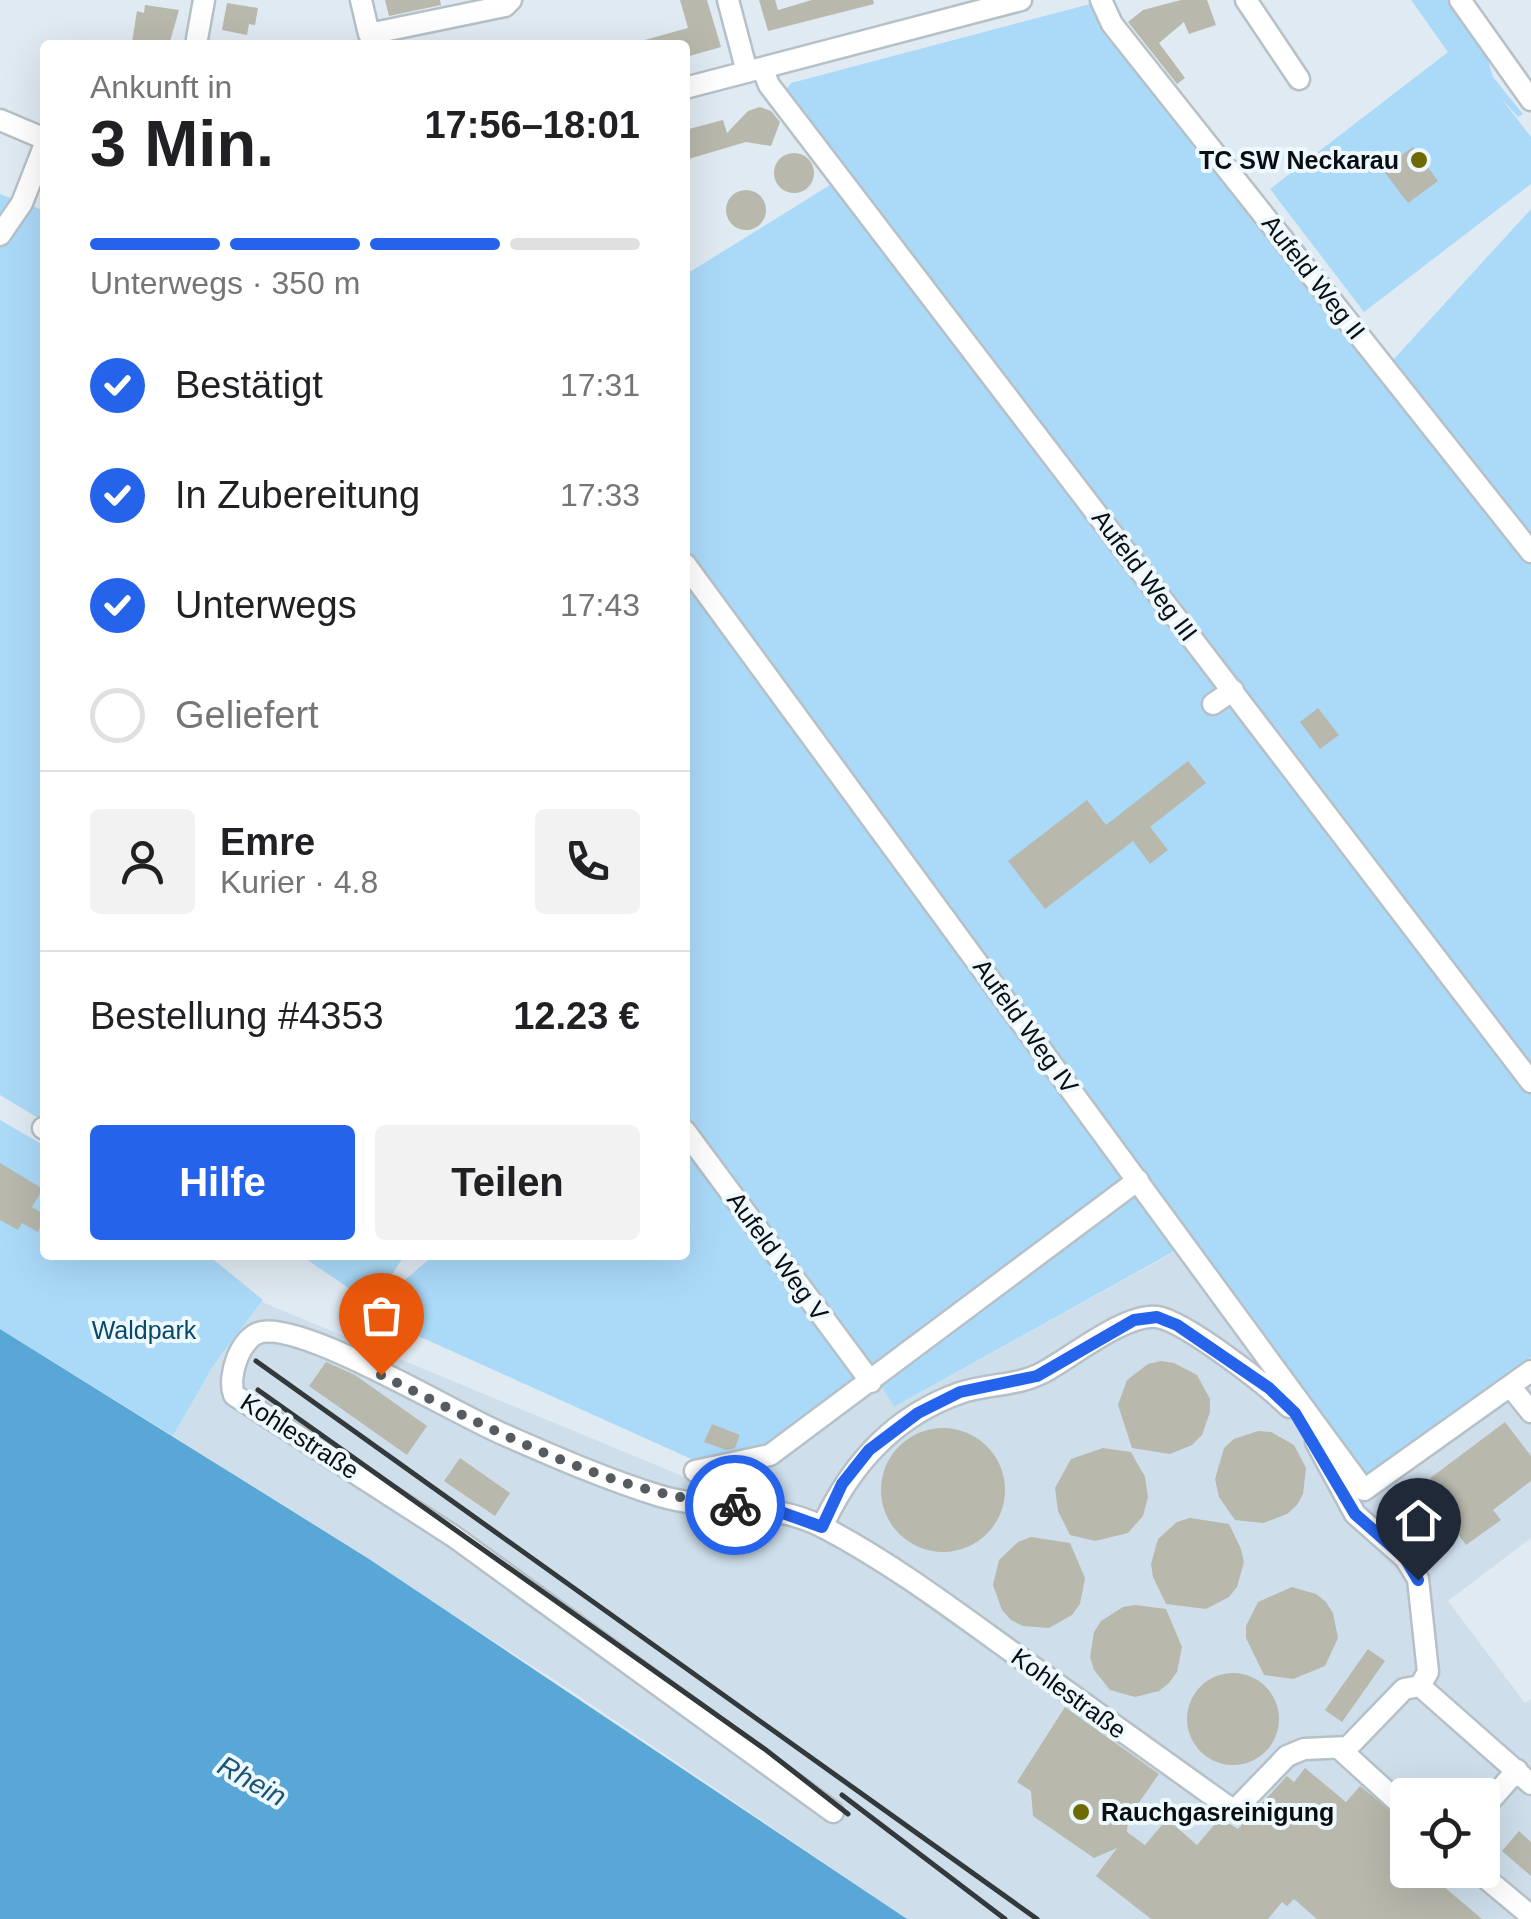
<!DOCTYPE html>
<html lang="de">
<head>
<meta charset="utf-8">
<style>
	:root { --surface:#fff; --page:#f2f2f2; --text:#202124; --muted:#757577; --line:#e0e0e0; --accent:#2563eb }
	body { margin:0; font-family:Arial,sans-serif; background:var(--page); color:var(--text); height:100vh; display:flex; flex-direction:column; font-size:38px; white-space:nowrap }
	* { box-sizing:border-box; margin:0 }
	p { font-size:32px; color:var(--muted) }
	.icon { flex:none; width:55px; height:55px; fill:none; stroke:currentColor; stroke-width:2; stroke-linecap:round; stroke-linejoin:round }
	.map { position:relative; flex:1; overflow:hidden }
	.details { position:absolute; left:40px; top:40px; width:650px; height:1220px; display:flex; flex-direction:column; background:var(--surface); border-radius:10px; box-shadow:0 10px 40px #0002 }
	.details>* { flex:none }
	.controls { position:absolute; left:1390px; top:1778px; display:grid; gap:20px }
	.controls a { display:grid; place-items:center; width:110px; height:110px; border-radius:10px; background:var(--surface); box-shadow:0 10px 40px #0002; font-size:50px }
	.pin { position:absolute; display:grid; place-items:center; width:85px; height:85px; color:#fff; margin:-102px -42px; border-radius:50% 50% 50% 0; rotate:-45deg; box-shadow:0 0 10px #0007 }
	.pin .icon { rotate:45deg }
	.courier { position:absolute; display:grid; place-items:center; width:100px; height:100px; margin:-50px; border:8px solid #2563eb; border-radius:50%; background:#fff; color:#222; box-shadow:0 2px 12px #0007 }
	.overview em { font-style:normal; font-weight:700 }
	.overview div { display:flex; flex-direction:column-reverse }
	.overview { display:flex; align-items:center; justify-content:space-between; height:170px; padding:0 50px }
	h1 { font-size:65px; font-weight:700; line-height:75px }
	.bar { display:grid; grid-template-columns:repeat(4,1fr); gap:15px 10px; align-content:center; height:120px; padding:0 50px }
	.bar i { height:12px; border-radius:8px; background:var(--line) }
	.bar .current { background:var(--accent) }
	.bar p { grid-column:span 4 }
	.line { display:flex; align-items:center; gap:25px; padding:0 50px; border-top:2px solid var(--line) }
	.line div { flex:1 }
	.round { display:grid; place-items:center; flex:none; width:105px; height:105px; border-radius:10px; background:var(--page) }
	ol { padding:0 50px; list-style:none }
	li { display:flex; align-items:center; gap:30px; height:110px }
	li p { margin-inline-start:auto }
	li .icon { padding:10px; border-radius:50%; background:var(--accent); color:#fff; stroke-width:4 }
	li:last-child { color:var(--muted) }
	li i { width:55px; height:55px; border:5px solid var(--line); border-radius:50% }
	.cta { display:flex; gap:20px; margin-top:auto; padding:20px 50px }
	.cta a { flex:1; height:115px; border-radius:10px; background:var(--accent); color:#fff; font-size:40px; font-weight:700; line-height:115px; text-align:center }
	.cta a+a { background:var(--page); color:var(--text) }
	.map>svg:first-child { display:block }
</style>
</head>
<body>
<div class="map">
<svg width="1531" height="1919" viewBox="0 0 1531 1919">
	<rect width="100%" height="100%" fill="#e0eaf2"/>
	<path fill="#cedfeb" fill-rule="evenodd" d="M 1180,1249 L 1362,1497 L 1505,1396 L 1519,1397 L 1531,1384 L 1531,1538 L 1448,1601 L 1525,1703 L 1531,1699 L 1531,1919 L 907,1919 L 567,1688 L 173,1436 L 213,1366 L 262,1302 L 692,1480 L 880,1383 L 894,1407 ZM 1408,1795 L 1482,1795 L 1482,1870 L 1408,1870 Z"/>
	<path fill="#abdaf9" d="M 1411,0 L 1456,0 L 1481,36 L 1493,77 L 1523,114 L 1518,117 L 1501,98 L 1531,137 L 1531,184 L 1364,312 L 1270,189 L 1448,52 Z
		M 1090,4 L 1383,371 L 1531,209 L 1531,1357 L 1364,1479 L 1191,1242 L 894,1407 L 873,1373 L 767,1450 L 698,1462 L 367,1313 L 434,1255 L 685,1255 L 685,275 L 838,180 L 784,92 L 791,83 Z
		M 0,194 L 45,211 L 45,1122 L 0,1095 Z
		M 0,1120 L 45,1146 L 45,1255 L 208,1255 L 263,1300 L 213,1366 L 173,1436 L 0,1329 Z
		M 300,1255 L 405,1255 L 372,1304 Z"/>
	<path fill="#59a7d7" d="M 0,1329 L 369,1559 L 907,1919 L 0,1919 Z"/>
	<path fill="#b8b8ad" d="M 385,0 L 440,0 L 441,5 L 389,16 Z
		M 680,0 L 707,0 L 721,47 L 686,57 L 685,45 L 641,45 L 641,41 L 688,28 Z
		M 759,0 L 775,0 L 778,10 L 812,0 L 873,0 L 874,4 L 768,31 Z
		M 1181,0 L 1207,0 L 1216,25 L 1189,34 L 1184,22 L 1159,43 L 1185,78 L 1177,84 L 1128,22 L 1143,10 Z
		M 227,3 L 258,8 L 255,25 L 249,24 L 247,35 L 222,30 Z
		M 145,5 L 179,10 L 169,45 L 132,42 L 137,11 L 144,13 Z
		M 760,107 L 771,111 L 780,122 L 771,146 L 746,142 L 685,160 L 685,130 L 723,120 L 727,133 L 748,111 Z
		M 1413,147 L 1438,181 L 1408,203 L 1382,169 Z
		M774 173a20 20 0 1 1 40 0a20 20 0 1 1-40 0Z
		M726 210a20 20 0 1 1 40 0a20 20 0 1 1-40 0Z
		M 1318,708 L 1339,735 L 1320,749 L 1300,722 Z
		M 1188,761 L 1206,783 L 1150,827 L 1168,850 L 1150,864 L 1133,841 L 1045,909 L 1008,861 L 1087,800 L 1106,825 Z
		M 0,1163 L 43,1189 L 32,1207 L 45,1215 L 38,1232 L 22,1223 L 18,1230 L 0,1220 Z
		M 1161,1361 L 1174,1363 L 1197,1375 L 1210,1399 L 1210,1412 L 1202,1435 L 1192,1445 L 1170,1454 L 1132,1448 L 1118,1405 L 1127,1380 L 1148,1364 Z
		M 326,1362 L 355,1375 L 427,1426 L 407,1455 L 309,1386 Z
		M 1505,1422 L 1531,1456 L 1531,1481 L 1493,1510 L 1501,1520 L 1466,1545 L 1441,1511 L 1449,1505 L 1429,1479 Z
		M 712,1424 L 740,1435 L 735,1448 L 726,1450 L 704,1442 Z
		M881 1490a62 62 0 1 1 124 0a62 62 0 1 1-124 0Z
		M 1258,1431 L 1271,1432 L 1294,1445 L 1306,1468 L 1303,1494 L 1297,1505 L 1287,1514 L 1263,1523 L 1235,1520 L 1219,1497 L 1215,1479 L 1224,1448 L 1234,1439 Z
		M 1103,1448 L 1131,1452 L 1145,1477 L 1148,1497 L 1143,1516 L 1128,1533 L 1095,1541 L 1070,1535 L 1058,1511 L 1055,1488 L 1071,1459 Z
		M 460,1458 L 510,1493 L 495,1516 L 444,1481 Z
		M 1190,1518 L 1229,1524 L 1241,1549 L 1244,1562 L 1237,1587 L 1229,1597 L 1206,1609 L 1166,1604 L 1153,1577 L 1151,1564 L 1158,1539 L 1177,1522 Z
		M 1031,1537 L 1070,1543 L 1085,1578 L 1080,1604 L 1072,1615 L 1049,1628 L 1023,1626 L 1011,1620 L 1002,1610 L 993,1585 L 999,1560 L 1018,1542 Z
		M 1292,1587 L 1316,1594 L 1326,1602 L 1333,1613 L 1338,1638 L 1325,1666 L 1293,1679 L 1264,1675 L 1246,1638 L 1246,1626 L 1258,1602 Z
		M 1135,1605 L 1166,1609 L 1182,1647 L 1177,1672 L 1169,1683 L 1159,1691 L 1135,1697 L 1110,1690 L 1094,1670 L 1090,1657 L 1094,1632 L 1101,1621 L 1123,1607 Z
		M 1368,1649 L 1385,1661 L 1342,1722 L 1325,1710 Z
		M1187 1719a46 46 0 1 1 92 0a46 46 0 1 1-92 0Z
		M 1065,1707 L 1159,1774 L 1128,1818 L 1127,1832 L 1145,1845 L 1167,1819 L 1197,1845 L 1220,1818 L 1238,1829 L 1287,1776 L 1294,1782 L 1305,1768 L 1346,1802 L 1360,1786 L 1407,1824 L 1408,1870 L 1424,1870 L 1482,1919 L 1317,1919 L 1294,1899 L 1287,1906 L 1282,1902 L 1268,1919 L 1151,1919 L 1096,1876 L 1117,1848 L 1094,1858 L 1033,1816 L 1031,1791 L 1017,1782 Z
		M 1519,1831 L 1531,1842 L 1531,1876 L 1502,1851 Z"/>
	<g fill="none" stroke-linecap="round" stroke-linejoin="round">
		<defs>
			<path id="minor" d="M 361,0 L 369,34 L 505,6 L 511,0
				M 728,0 L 747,72
				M 1101,0 L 1112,24 L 1531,552
				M 1246,0 L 1299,79
				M 1460,0 L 1531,100
				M 197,39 L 204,0
				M 762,68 L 769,85 L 1531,1082
				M 685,88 L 1021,0
				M 0,120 L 45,139
				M 0,235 L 22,203 L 45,144
				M 685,564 L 1364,1490 L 1531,1371
				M 1213,704 L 1233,690
				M 43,1128 L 45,1129
				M 685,1131 L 871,1382
				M 1511,1387 L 1531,1412
				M 1316,1442 L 1355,1514 L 1405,1558 L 1418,1579 L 1428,1672 L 1420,1686
				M 695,1471 L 770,1455 L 1138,1180
				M 822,1527 C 850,1466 894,1416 960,1393 C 986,1384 1017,1386 1042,1373 C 1071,1358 1125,1313 1157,1317 C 1185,1321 1268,1386 1289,1407
				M 1420,1686 L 1531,1784
				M 1341,1750 L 1408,1811
				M 1482,1810 L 1517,1770
				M 833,1812 L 453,1536 L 234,1395 C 227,1377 240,1336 262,1332 C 308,1324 455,1414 505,1435 C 555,1457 608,1480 660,1496 C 715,1512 770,1500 823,1527 C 890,1562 951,1608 1012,1652 C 1086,1705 1160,1758 1234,1811 L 1287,1756 L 1304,1749 L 1348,1747 L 1404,1689 L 1420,1686
				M 1476,1870 L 1531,1916"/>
		</defs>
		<use href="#minor" stroke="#b6c0c7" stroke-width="25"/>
		<use href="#minor" stroke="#fff" stroke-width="20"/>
		<path stroke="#33383b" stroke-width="5" d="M 256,1361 L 1037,1919
			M 258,1390 L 766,1750 L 848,1814
			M 842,1795 L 1005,1919"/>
	</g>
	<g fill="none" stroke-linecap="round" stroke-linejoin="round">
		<path stroke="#555b5f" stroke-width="10" stroke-dasharray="0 18" d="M 381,1375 C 493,1429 610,1495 735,1505"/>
		<path stroke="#2563eb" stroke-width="12" d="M 735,1505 L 769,1508 L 822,1527 L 842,1484 L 869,1450 L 918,1413 L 960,1392 L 1037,1376 L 1134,1320 L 1157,1317 L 1177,1325 L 1269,1388 L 1295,1413 L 1355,1514 L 1405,1558 L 1418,1580"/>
	</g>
	<g fill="#6e6a05" stroke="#edf8ff" stroke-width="4">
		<circle cx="1419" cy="160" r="10"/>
		<circle cx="1081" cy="1812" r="10"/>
	</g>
	<g text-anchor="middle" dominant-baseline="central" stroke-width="8" stroke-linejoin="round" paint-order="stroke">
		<g font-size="25" font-weight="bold" fill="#0a0e10" stroke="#edf8ff" text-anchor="end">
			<text x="1399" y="160">TC SW Neckarau</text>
			<text x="1101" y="1812" text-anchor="start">Rauchgasreinigung</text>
		</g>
		<g font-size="25" fill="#0a0e10" stroke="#edf8ff">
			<text transform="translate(1314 277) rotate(52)">Aufeld Weg II</text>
			<text transform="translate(1145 575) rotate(53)">Aufeld Weg III</text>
			<text transform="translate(1026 1026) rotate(54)">Aufeld Weg IV</text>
			<text transform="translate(778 1256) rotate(54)">Aufeld Weg V</text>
			<text transform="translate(300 1436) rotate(33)">Kohlestraße</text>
			<text transform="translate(1069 1693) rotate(36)">Kohlestraße</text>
		</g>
		<g font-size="25" fill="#084868" stroke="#edf8ff">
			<text x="144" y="1330">Waldpark</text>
		</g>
		<g font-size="28" font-style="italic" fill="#1a5576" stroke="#edf8ff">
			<text transform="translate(252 1781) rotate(29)">Rhein</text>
		</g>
	</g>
</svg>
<div class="controls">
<a><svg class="icon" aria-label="locate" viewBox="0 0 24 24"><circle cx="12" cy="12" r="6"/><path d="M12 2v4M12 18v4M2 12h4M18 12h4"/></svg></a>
</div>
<div class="pin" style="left:381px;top:1375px;background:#ea580c"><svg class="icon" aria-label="bag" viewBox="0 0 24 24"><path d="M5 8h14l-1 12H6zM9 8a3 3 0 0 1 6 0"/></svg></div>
<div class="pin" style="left:1418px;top:1580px;background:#1f2937"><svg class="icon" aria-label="home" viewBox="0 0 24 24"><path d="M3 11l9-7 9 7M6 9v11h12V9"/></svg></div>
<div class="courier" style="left:735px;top:1505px"><svg class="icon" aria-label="bike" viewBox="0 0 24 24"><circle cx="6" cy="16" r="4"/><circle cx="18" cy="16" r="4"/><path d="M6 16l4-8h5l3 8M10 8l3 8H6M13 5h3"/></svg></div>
<section class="details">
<div class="overview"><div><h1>3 Min.</h1><p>Ankunft in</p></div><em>17:56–18:01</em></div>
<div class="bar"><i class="current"></i><i class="current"></i><i class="current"></i><i></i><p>Unterwegs · 350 m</p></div>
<ol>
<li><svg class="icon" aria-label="check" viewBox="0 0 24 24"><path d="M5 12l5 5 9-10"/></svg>Bestätigt<p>17:31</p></li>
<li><svg class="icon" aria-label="check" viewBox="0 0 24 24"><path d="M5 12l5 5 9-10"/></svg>In Zubereitung<p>17:33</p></li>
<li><svg class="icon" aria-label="check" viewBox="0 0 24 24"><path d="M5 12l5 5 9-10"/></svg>Unterwegs<p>17:43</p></li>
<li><i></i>Geliefert</li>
</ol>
<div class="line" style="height:180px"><a class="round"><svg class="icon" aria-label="person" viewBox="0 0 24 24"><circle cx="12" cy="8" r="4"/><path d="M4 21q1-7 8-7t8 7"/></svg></a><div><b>Emre</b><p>Kurier · 4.8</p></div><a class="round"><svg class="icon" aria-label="phone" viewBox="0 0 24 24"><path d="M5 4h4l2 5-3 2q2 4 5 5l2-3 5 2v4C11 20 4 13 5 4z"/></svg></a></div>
<div class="line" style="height:130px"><div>Bestellung #4353</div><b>12.23 €</b></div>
<div class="cta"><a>Hilfe</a><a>Teilen</a></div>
</section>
</div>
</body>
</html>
